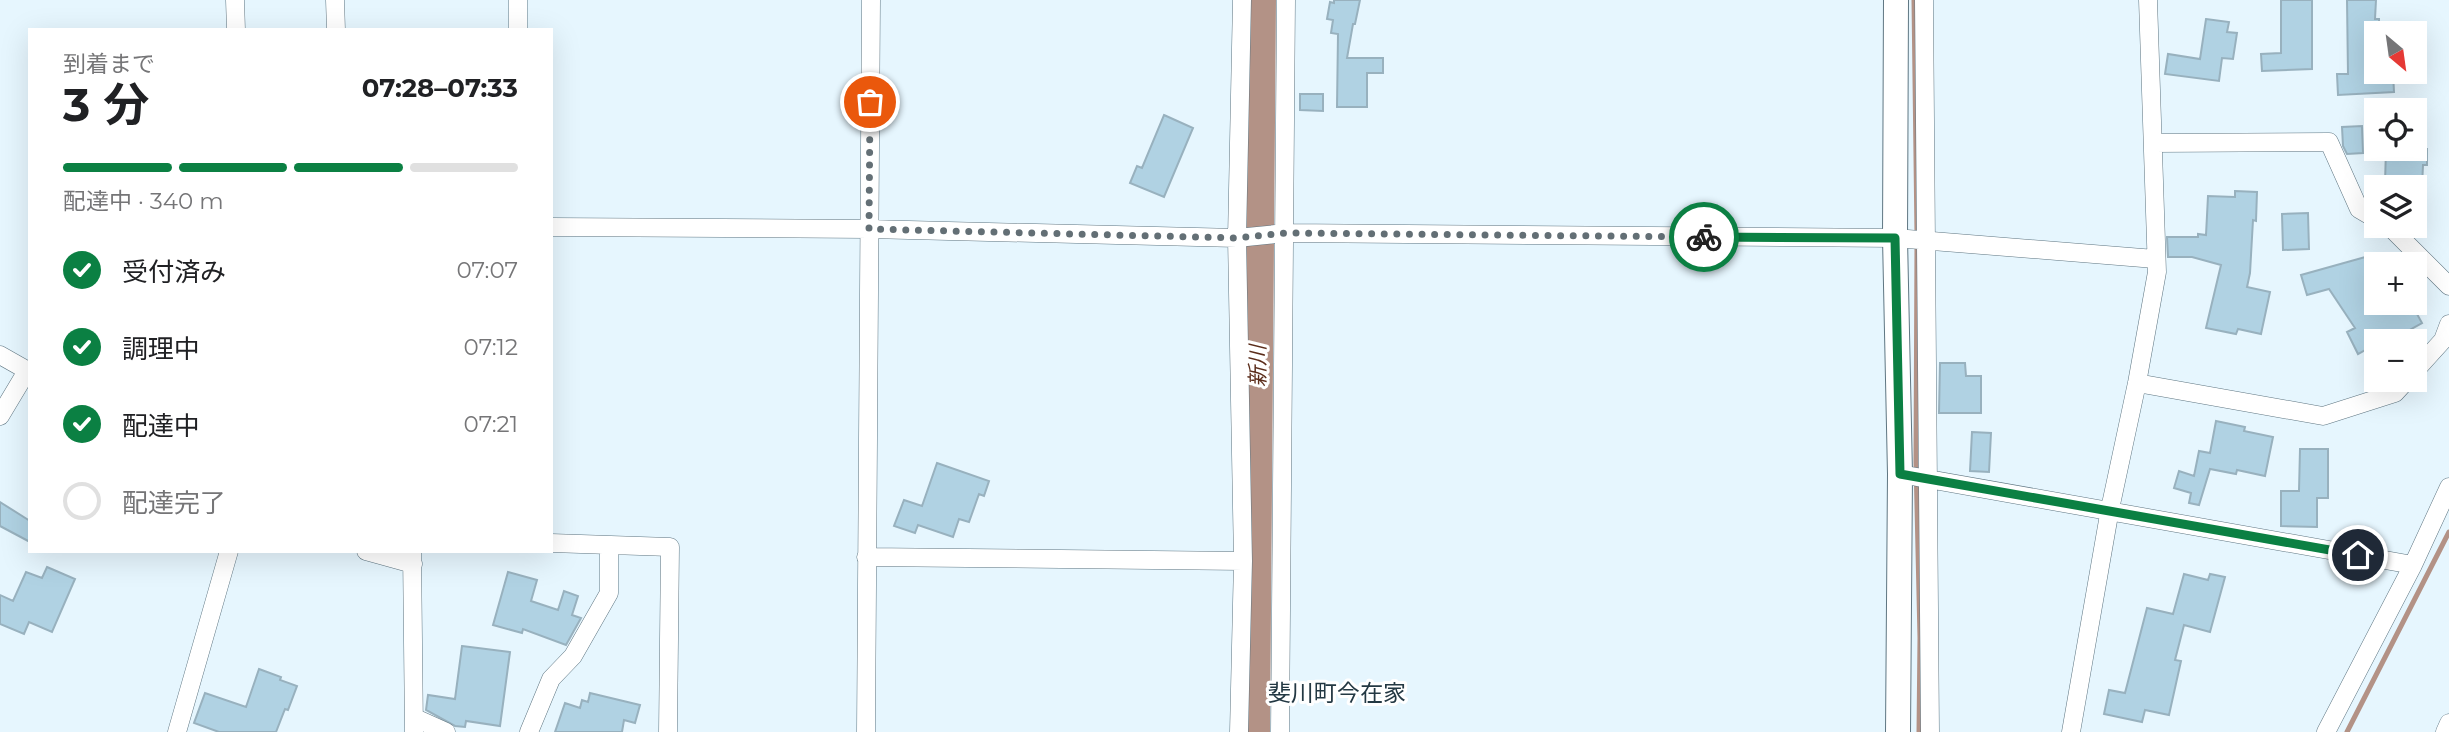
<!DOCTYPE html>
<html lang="ja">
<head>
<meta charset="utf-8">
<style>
	:root { --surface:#fff; --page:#f2f2f2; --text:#202124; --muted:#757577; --line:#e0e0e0; --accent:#0b8043 }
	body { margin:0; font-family:Montserrat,"Noto Sans JP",sans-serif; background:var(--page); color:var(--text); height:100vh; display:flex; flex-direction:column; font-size:26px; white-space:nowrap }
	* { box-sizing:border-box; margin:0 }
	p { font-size:23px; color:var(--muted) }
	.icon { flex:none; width:38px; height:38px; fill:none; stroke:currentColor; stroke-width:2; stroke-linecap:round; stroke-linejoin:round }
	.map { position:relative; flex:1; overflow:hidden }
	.details { position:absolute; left:28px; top:28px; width:525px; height:525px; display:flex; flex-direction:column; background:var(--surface); border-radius:0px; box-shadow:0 7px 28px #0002 }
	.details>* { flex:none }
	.needle { width:46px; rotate:151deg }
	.buttons { position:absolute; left:2364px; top:21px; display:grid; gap:14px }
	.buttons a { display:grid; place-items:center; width:63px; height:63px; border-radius:0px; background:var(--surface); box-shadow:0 7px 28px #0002; font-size:35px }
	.pin { position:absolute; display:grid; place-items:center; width:60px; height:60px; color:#fff; margin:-30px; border:4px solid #fff; border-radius:50%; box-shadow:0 2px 7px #0007 }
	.courier { position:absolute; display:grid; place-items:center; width:70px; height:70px; margin:-35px; border:5px solid #0b8043; border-radius:50%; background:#fff; color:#222; box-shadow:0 2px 9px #0007 }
	.head em { font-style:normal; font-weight:700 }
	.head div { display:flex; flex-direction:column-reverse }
	.head { display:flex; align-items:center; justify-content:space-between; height:119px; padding:0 35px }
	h1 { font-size:46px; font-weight:700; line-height:52px }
	.bar { display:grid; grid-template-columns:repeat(4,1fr); gap:10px 7px; align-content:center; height:84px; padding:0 35px }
	.bar i { height:9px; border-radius:5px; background:var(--line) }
	.bar .current { background:var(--accent) }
	.bar p { grid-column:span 4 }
	ol { padding:0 35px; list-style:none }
	li { display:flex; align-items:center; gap:21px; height:77px }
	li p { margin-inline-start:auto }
	li .icon { padding:7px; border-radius:50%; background:var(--accent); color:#fff; stroke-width:4 }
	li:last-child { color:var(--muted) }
	li i { width:38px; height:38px; border:4px solid var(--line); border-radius:50% }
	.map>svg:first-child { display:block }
</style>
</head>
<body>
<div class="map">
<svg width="2449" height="732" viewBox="0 0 2449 732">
	<rect width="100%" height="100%" fill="#e6f6fe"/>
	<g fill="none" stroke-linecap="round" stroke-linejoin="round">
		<path stroke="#b39286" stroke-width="5" d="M 1914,0 L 1917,235
			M 1917,245 L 1916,462 L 1920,638 L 1919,732
			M 2347,732 L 2449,532"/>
		<path stroke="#b39286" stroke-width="32" d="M 1254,732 L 1260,0"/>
	</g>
	<path fill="#b0d2e3" stroke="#98b1be" stroke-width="2" d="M 1334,0 L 1360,0 L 1355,24 L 1353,24 L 1347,58 L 1383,58 L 1383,73 L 1367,73 L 1367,107 L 1337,107 L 1338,34 L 1331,33 L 1333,20 L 1327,19 L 1330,2 L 1334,3 Z
		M 2281,0 L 2312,0 L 2312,69 L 2262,71 L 2261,54 L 2281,53 Z
		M 2347,0 L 2376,0 L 2375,19 L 2379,19 L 2379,33 L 2376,33 L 2376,72 L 2393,72 L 2394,92 L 2338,95 L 2337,74 L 2348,74 Z
		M 2206,19 L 2229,22 L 2227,32 L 2237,33 L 2233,59 L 2222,58 L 2219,81 L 2165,74 L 2168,54 L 2200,59 Z
		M 1300,94 L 1323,94 L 1323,111 L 1300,110 Z
		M 1164,115 L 1193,128 L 1164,197 L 1130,183 L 1137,166 L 1142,168 Z
		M 2362,126 L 2363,153 L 2347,154 L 2343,146 L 2342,127 Z
		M 2386,149 L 2427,149 L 2427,165 L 2423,165 L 2422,187 L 2390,187 L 2390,183 L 2385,183 Z
		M 2235,191 L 2257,192 L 2256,221 L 2253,220 L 2250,273 L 2247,287 L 2270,292 L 2261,334 L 2238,329 L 2236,334 L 2206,328 L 2221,265 L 2192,257 L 2168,257 L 2167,237 L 2198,237 L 2198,234 L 2206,235 L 2208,196 L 2235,197 Z
		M 2308,213 L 2309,249 L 2283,250 L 2282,214 Z
		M 2376,254 L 2376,303 L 2411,303 L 2422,323 L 2395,338 L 2393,335 L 2376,341 L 2376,344 L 2358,354 L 2347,332 L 2355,328 L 2329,289 L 2307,295 L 2301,275 Z
		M 1940,363 L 1965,363 L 1966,376 L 1981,376 L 1981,413 L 1939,413 Z
		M 2216,421 L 2245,427 L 2244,431 L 2273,437 L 2265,476 L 2237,470 L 2236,474 L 2210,469 L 2199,505 L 2189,503 L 2191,493 L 2174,488 L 2179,471 L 2194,476 L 2199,451 L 2210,453 Z
		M 1972,432 L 1991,433 L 1989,472 L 1970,471 Z
		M 2300,449 L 2328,449 L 2328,498 L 2317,498 L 2317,527 L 2281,526 L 2281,491 L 2299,491 Z
		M 937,463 L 989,481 L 984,496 L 979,494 L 969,522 L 959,519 L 953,537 L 918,525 L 915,533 L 894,526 L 904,500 L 922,506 Z
		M 0,502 L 30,521 L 30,542 L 0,526 Z
		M 47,567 L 75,579 L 52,632 L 29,622 L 24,634 L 0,624 L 0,595 L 13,601 L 26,572 L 42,578 Z
		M 508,572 L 537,580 L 531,601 L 558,610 L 564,591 L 578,596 L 572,615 L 581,618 L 566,645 L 523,629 L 522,633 L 493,625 Z
		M 2184,574 L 2208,580 L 2210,574 L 2225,577 L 2210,632 L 2184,625 L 2175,660 L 2181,661 L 2169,715 L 2145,710 L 2142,722 L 2104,714 L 2109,690 L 2125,693 L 2147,608 L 2173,614 Z
		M 462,646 L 510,652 L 500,726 L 466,721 L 465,727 L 455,726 L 426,710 L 428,695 L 455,699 Z
		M 259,669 L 281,677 L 280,680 L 297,686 L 288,710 L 285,709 L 276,732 L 219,732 L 194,723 L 205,693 L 246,707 Z
		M 590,693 L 640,705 L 635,723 L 624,720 L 622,732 L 555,732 L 565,703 L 580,708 L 582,700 L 588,702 Z"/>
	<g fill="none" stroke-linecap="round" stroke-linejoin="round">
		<defs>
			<path id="street" d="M 235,0 L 236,30
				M 335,0 L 336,30
				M 1924,0 L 1930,732
				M 518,30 L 518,0
				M 2153,143 L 2329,142 L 2359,209 L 2376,219
				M 2389,226 L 2449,286
				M 551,227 L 869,229 L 1237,238 L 1286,233 L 1895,238 L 2155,259
				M 0,355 L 30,372
				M 2415,371 L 2443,340 L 2449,324
				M 2137,383 L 2323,416 L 2395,393 L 2407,380
				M 0,416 L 27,371
				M 1900,474 L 2413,565
				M 551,543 L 670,547 L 668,732
				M 366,551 L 413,564
				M 412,551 L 414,732
				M 866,557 L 1243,561
				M 415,718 L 446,732
				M 177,732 L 229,551
				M 529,732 L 551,679 L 573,656 L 609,593 L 609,545
				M 866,732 L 871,0
				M 1239,732 L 1243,561 L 1237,238 L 1242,0
				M 1280,732 L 1286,0
				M 2071,732 L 2110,509 L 2137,383 L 2157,272 L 2148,0
				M 2326,732 L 2413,565 L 2449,487
				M 2445,732 L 2449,723"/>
			<path id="secondary" d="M 1896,0 L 1895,238 L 1900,474 L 1898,732"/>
		</defs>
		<use href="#street" stroke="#5f7682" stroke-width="19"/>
		<use href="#secondary" stroke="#5f7682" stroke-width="26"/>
		<use href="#street" stroke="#fff" stroke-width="18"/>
		<use href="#secondary" stroke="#fff" stroke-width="24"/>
	</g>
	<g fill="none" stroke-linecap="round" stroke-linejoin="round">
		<path stroke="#636f75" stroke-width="7" stroke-dasharray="0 12.6" d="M 870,102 L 869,229 L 1237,238 L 1286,233 L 1704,237"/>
		<path stroke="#0b8043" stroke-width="9" d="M 1704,237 L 1895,238 L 1900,474 L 2358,555"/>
	</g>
	<g text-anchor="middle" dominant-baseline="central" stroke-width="6" stroke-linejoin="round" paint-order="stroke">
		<g font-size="21" font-style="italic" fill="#5b2d1b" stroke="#fff">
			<text transform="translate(1257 366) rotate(-90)">新川</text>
		</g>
		<g font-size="23" fill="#233843" stroke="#fff">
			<text x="1337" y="693">斐川町今在家</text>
		</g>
	</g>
</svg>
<div class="buttons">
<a><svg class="needle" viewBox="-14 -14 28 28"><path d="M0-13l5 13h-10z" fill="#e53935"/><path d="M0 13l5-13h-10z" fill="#757577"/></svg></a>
<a><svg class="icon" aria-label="locate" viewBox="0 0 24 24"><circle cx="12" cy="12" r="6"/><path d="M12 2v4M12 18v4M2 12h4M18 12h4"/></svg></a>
<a><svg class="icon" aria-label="layers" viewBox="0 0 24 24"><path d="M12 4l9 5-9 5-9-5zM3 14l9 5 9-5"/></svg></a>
<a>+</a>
<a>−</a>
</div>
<div class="pin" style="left:870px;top:102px;background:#ea580c"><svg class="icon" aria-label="bag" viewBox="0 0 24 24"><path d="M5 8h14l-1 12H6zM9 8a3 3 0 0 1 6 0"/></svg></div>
<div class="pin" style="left:2358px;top:555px;background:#1f2937"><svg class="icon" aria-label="home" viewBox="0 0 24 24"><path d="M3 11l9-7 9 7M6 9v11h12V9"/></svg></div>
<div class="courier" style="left:1704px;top:237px"><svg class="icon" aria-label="bike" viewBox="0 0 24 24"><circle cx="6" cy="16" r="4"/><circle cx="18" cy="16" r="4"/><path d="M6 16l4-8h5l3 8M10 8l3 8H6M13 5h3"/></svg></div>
<section class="details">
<div class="head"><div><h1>3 分</h1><p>到着まで</p></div><em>07:28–07:33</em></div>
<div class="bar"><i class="current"></i><i class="current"></i><i class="current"></i><i></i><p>配達中 · 340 m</p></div>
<ol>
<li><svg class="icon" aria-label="check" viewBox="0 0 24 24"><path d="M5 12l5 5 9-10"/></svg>受付済み<p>07:07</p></li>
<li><svg class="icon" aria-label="check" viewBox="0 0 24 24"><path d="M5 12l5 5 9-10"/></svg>調理中<p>07:12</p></li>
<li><svg class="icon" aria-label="check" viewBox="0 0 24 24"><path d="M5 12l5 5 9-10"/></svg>配達中<p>07:21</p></li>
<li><i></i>配達完了</li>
</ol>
</section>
</div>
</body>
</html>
